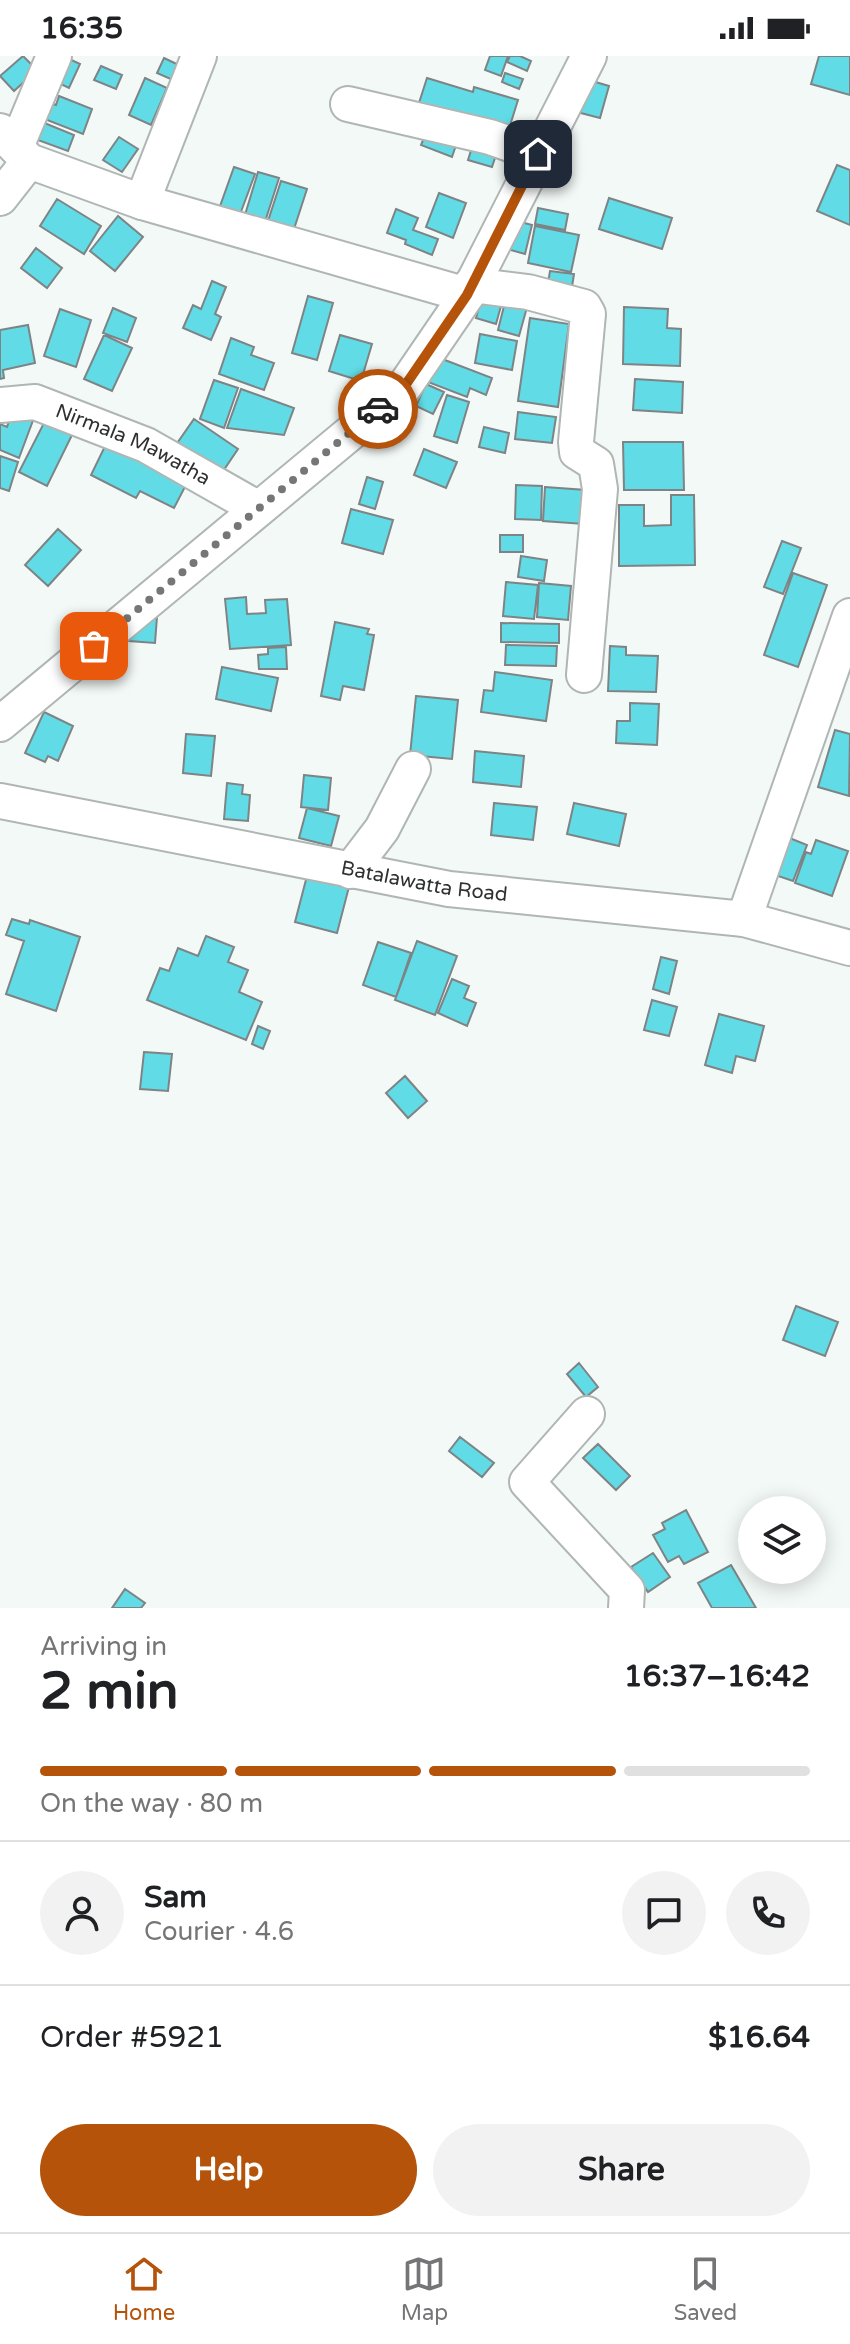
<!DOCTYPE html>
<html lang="en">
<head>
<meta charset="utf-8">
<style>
	:root { --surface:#fff; --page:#f2f2f2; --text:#202124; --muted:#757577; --line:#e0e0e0; --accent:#b45309 }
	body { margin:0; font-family:"Varela Round",sans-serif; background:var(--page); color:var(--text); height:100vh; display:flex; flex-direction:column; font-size:30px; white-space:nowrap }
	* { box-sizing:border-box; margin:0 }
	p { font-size:26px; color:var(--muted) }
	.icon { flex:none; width:44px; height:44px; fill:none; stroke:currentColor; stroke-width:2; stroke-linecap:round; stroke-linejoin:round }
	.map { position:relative; height:1552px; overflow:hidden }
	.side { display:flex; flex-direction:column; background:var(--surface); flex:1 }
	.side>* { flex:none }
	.fabs { position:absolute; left:738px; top:1440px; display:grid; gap:16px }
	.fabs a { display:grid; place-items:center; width:88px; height:88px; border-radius:50%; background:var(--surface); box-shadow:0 4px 20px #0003; font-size:40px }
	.pin { position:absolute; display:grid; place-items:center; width:68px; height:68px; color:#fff; margin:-34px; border-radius:16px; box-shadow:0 4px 12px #0006 }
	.courier { position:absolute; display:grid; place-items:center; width:80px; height:80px; margin:-40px; border:6px solid #b45309; border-radius:50%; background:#fff; color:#222; box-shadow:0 2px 10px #0007 }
	.overview em { font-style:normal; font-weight:700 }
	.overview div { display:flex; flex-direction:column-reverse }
	.overview { display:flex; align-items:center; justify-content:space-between; height:136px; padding:0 40px }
	h1 { font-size:52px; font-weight:700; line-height:60px }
	.bar { display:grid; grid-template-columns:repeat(4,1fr); gap:12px 8px; align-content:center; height:96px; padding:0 40px }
	.bar i { height:10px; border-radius:6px; background:var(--line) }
	.bar .on { background:var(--accent) }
	.bar p { grid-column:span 4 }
	.line { display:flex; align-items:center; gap:20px; padding:0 40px; border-top:2px solid var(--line) }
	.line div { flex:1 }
	.round { display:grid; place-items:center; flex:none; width:84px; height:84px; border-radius:42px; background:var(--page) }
	.action { display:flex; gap:16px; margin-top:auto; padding:16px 40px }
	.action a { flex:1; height:92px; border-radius:48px; background:var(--accent); color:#fff; font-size:32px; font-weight:700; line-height:92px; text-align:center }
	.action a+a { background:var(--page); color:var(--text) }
	.status { display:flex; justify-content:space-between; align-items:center; height:56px; padding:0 40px; background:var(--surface); direction:ltr }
	.status svg { height:22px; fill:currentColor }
	.tabs { display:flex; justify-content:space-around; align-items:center; height:112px; border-top:2px solid var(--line); background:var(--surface); font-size:22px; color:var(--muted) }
	.tabs a { display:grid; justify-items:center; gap:4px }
	.tabs .on { color:var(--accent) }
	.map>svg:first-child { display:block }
</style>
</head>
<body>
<div class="status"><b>16:35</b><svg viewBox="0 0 49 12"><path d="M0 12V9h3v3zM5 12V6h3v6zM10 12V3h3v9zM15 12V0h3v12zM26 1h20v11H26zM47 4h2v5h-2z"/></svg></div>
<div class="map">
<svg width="850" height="1552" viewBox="0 0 850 1552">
	<rect width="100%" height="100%" fill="#f3f9f6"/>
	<path fill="#61dce6" stroke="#7e8485" stroke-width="2" d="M 23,0 L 37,14 L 14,35 L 0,20 Z
		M 63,0 L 80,8 L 69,32 L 52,24 Z
		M 490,0 L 508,0 L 501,20 L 485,14 Z
		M 510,0 L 520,0 L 531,5 L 527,15 L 507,6 Z
		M 819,0 L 850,0 L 850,39 L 811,28 Z
		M 164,2 L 181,10 L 175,25 L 157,17 Z
		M 101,10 L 122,19 L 116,33 L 94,24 Z
		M 505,17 L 523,23 L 519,33 L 502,26 Z
		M 145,22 L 167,32 L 151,69 L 129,59 Z
		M 427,22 L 473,36 L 474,31 L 518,44 L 508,76 L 418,50 Z
		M 582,22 L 609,30 L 600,62 L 573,55 Z
		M 59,40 L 92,53 L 83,78 L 42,62 L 49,47 L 56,49 Z
		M 42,66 L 74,79 L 68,95 L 35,83 Z
		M 426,77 L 456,89 L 452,101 L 421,89 Z
		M 119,81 L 138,93 L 122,116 L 103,104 Z
		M 473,88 L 497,96 L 492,111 L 468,104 Z
		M 837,109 L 850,114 L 850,169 L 817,155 Z
		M 234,111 L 255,118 L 239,161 L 219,153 Z
		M 258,116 L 279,122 L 264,169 L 244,162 Z
		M 281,125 L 307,133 L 294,173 L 268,165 Z
		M 439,137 L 466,147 L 453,182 L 426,171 Z
		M 609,142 L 672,162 L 662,193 L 599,173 Z
		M 57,143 L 101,170 L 84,198 L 40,170 Z
		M 538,152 L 568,158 L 565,174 L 535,168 Z
		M 396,153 L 418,162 L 413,174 L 438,183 L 432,199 L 405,188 L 406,184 L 387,177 Z
		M 118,160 L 143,181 L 115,215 L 90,195 Z
		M 513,164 L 532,169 L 525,198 L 507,193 Z
		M 535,170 L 579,179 L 571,216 L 528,207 Z
		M 36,192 L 62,212 L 47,232 L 21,212 Z
		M 550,215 L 574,218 L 571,237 L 547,233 Z
		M 212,225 L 226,231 L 215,258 L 221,261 L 211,284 L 183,272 L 193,249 L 201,253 Z
		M 484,233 L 504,239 L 496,268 L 476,262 Z
		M 507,238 L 529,244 L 519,280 L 498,274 Z
		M 308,240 L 333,247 L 317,304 L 292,297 Z
		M 624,251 L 668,253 L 667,272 L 681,273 L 680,310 L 623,308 Z
		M 113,252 L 136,262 L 127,286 L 103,277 Z
		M 60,253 L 91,264 L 76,311 L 44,300 Z
		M 530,262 L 569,268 L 558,351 L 518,345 Z
		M 28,269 L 35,307 L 3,314 L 4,322 L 0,323 L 0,274 Z
		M 480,278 L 517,285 L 512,314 L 475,307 Z
		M 104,279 L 132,292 L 112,335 L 84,323 Z
		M 340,279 L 372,288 L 361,325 L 329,315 Z
		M 231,282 L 254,291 L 251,299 L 274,307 L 264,334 L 219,318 Z
		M 437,301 L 492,322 L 486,339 L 470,332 L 467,341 L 428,326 Z
		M 635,323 L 683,326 L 682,357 L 633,354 Z
		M 214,324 L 238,332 L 224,372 L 200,363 Z
		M 426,328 L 444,336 L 433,358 L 416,350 Z
		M 241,333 L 294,352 L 284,379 L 227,372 Z
		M 447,339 L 469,346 L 457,387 L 434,380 Z
		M 14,351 L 35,359 L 19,402 L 0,394 L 0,368 L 7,371 Z
		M 518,356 L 556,361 L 552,387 L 515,383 Z
		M 46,363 L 73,377 L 47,430 L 19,416 Z
		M 194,363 L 238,393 L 217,424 L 173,393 Z
		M 484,371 L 509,377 L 505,397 L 479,391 Z
		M 107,386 L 187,427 L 174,452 L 140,435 L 136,442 L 91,419 Z
		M 623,386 L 683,386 L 684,434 L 624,434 Z
		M 424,393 L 457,406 L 446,432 L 414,419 Z
		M 0,400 L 18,406 L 9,435 L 0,432 Z
		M 367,421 L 383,426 L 375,453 L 359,448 Z
		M 516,429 L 542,430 L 541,464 L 515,463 Z
		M 545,431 L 586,434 L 584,468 L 543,465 Z
		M 671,439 L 694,439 L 695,509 L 619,510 L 619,449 L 644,449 L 644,470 L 671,469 Z
		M 351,453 L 393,464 L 383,498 L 342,487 Z
		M 58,473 L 81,494 L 48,530 L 25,509 Z
		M 500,479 L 523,479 L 523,496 L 500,496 Z
		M 782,485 L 801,492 L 783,538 L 764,531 Z
		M 521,500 L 547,504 L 544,525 L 518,521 Z
		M 793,517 L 827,529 L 798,611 L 764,599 Z
		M 506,526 L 538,529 L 534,563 L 503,560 Z
		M 539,527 L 571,530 L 568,564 L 537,561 Z
		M 246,541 L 247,558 L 266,557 L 265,544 L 287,543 L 291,589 L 230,593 L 225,543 Z
		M 131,558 L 157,561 L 155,587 L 129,585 Z
		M 335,566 L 369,573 L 367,578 L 374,579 L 364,634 L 343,630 L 340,644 L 321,640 Z
		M 501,567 L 559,568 L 559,587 L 501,586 Z
		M 506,589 L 557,590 L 556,610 L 505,609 Z
		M 610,590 L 626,591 L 626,599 L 658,600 L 656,636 L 608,635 Z
		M 286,591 L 287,613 L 259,613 L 258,599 L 268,598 L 268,592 Z
		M 99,593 L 121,600 L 115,618 L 93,612 Z
		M 222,611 L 278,622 L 271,655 L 216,643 Z
		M 495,616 L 552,624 L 546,665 L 481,656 L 484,634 L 493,635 Z
		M 416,640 L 458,644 L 452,703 L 410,699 Z
		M 630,647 L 659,648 L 657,689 L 616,687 L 617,665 L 630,665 Z
		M 44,656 L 73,670 L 58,705 L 48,700 L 45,706 L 25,697 Z
		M 835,674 L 850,678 L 849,740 L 818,731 Z
		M 186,678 L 215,680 L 211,720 L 183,717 Z
		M 475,695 L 524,700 L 521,731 L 473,726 Z
		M 304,719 L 331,722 L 328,754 L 301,751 Z
		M 227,727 L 243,729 L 242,738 L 250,739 L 248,765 L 224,763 Z
		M 494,747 L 537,751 L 533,784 L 491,779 Z
		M 574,747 L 626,758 L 619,790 L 567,778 Z
		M 307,752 L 339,760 L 331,790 L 299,782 Z
		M 787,781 L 807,789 L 793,825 L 772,818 Z
		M 816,784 L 848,795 L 832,840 L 795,827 L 806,796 L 811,798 Z
		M 308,816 L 350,827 L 337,877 L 295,866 Z
		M 12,863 L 29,868 L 30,864 L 80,881 L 56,955 L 6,938 L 24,885 L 6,879 Z
		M 206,880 L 234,891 L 228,906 L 248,914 L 239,936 L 262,946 L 246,984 L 147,944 L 160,912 L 169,915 L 178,892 L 198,900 Z
		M 417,885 L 457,900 L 435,959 L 395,944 Z
		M 378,886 L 411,897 L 396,941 L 363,929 Z
		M 661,901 L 677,905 L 669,938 L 653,933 Z
		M 452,923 L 469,930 L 464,942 L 476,947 L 467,970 L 438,957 Z
		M 652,944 L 677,951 L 669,980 L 644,974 Z
		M 719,958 L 764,970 L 755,1005 L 736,1000 L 732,1017 L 705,1009 Z
		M 258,970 L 270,975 L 263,993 L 252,988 Z
		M 144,996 L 172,998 L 168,1035 L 140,1033 Z
		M 405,1020 L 427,1045 L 408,1062 L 386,1037 Z
		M 796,1250 L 838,1266 L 825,1300 L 783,1284 Z
		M 579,1307 L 598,1331 L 586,1341 L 567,1318 Z
		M 460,1381 L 494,1407 L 482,1421 L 449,1395 Z
		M 598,1388 L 630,1420 L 616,1434 L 583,1402 Z
		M 686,1454 L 708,1496 L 684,1508 L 679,1500 L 668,1506 L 653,1479 L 665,1473 L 662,1467 Z
		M 653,1497 L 670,1521 L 648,1536 L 631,1511 Z
		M 731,1509 L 756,1552 L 712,1552 L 698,1527 Z
		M 125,1533 L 145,1547 L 141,1552 L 112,1552 Z"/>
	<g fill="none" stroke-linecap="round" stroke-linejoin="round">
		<defs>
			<g id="minor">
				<path d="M 348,48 L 490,81 L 538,98"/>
				<path d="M 0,75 L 29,105 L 142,146 L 467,239"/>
				<path d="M 16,91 L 54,0"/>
				<path d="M 0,142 L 29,105"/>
				<path d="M 142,146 L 199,0"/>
				<path d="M 471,229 L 528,236 L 584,251 L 588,258 L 576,386 L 577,396 L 596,408 L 600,433 L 584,619"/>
				<path id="s1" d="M 0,349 L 35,346 L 146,389 L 257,452"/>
				<path d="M 0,668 L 402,334 L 467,239 L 589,0"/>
				<path id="s2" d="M 0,745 L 449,833 L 744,863 L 850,892"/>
				<path d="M 350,815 L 382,773 L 413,713"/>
				<path d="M 744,863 L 850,560"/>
				<path d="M 587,1358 L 527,1426 L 627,1534 L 626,1552"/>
			</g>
		</defs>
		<use href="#minor" stroke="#b0b6b3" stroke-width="38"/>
		<use href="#minor" stroke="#fff" stroke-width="34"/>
	</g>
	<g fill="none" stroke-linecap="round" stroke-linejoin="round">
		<path stroke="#747775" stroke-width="8" stroke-dasharray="0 14.4" d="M 94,590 L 378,353"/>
		<path stroke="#b45309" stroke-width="10" d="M 378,353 L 402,334 L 467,239 L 538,98"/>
	</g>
	<g text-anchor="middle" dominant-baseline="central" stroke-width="7" stroke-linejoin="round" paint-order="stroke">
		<g font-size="20" fill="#2f3130" stroke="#fff">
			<text stroke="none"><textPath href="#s1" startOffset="142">Nirmala Mawatha</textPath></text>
			<text stroke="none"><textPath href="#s2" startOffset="432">Batalawatta Road</textPath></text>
		</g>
	</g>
</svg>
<div class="fabs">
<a><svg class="icon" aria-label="layers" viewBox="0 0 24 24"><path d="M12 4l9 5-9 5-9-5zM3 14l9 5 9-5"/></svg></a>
</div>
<div class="pin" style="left:94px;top:590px;background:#ea580c"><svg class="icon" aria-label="bag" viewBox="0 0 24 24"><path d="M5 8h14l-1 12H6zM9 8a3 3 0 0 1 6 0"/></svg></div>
<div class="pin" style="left:538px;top:98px;background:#1f2937"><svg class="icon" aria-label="home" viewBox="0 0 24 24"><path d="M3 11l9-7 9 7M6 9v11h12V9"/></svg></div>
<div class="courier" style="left:378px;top:353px"><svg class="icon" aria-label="car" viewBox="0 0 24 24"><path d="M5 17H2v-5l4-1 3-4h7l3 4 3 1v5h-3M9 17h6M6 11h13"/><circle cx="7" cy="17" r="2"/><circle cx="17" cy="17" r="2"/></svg></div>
</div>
<section class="side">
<div class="overview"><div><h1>2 min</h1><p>Arriving in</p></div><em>16:37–16:42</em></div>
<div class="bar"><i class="on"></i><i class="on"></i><i class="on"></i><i></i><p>On the way · 80 m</p></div>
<div class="line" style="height:144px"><a class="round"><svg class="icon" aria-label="person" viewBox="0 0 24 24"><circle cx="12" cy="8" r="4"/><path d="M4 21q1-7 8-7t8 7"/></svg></a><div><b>Sam</b><p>Courier · 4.6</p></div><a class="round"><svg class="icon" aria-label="chat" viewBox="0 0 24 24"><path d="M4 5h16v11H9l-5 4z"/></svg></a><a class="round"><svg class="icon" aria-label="phone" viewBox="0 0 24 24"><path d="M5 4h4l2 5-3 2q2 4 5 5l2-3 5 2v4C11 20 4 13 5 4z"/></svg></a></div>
<div class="line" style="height:104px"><div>Order #5921</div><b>$16.64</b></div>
<div class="action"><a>Help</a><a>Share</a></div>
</section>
<nav class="tabs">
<a class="on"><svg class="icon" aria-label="home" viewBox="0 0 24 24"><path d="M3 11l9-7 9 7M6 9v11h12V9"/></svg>Home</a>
<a><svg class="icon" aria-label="map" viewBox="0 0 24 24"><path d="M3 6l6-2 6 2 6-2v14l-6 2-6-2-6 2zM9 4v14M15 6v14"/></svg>Map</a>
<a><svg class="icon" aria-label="saved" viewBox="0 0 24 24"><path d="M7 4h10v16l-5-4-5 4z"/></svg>Saved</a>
</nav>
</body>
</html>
